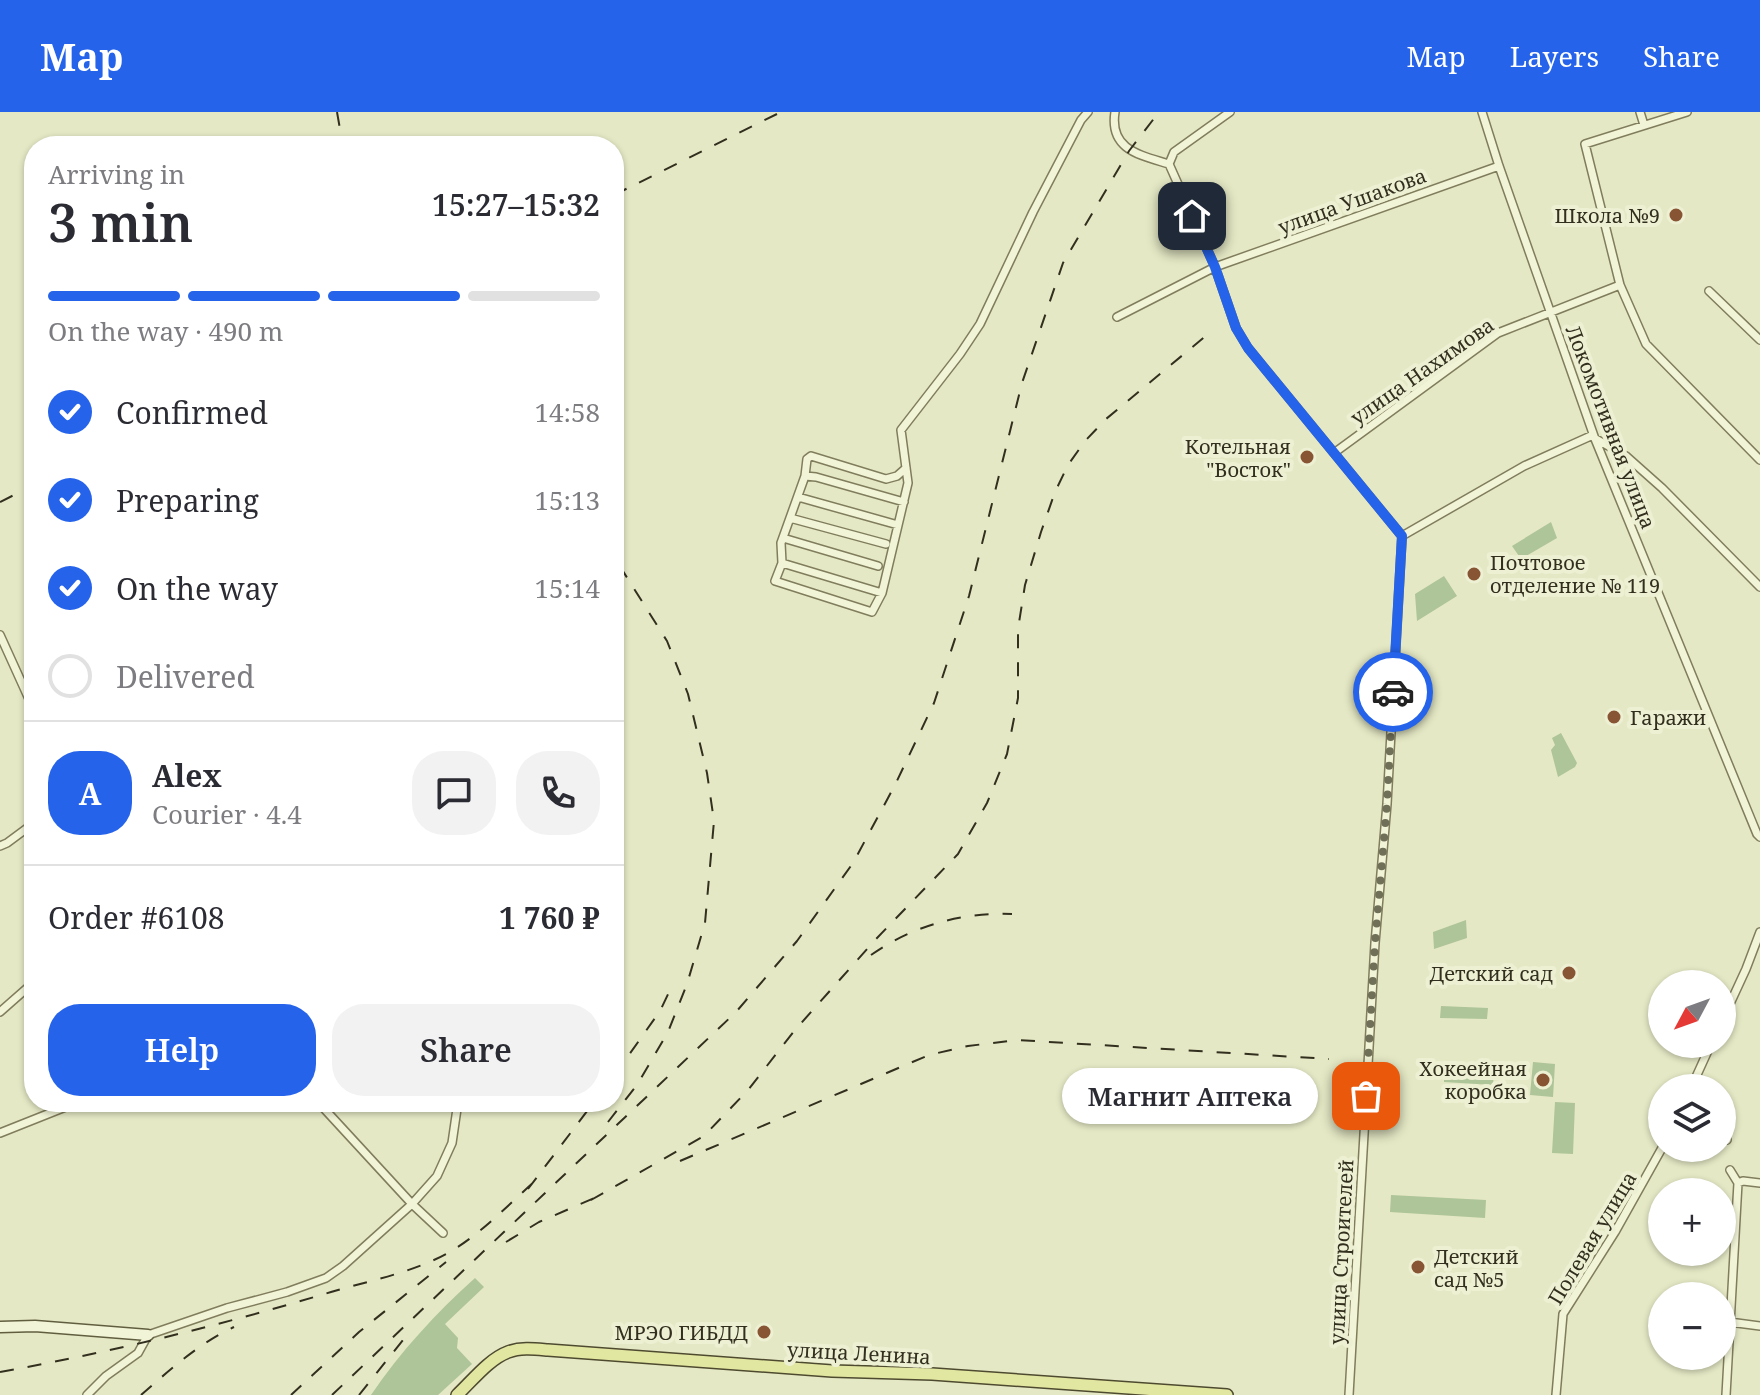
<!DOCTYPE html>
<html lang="en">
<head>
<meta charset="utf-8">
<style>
	:root { --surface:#fff; --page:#f2f2f3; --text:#2b2b33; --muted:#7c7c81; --line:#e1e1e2; --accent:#2563eb }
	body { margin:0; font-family:"Noto Serif",serif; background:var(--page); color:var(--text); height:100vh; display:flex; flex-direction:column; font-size:30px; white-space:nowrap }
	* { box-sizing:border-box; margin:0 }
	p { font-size:26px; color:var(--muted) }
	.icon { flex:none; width:44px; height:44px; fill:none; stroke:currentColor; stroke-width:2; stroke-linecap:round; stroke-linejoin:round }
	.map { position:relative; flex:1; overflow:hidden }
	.panel { position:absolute; left:24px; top:24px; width:600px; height:976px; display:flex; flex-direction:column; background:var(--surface); border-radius:32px; box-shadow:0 2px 6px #0004 }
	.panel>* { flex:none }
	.needle { width:52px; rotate:229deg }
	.fabs { position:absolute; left:1648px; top:858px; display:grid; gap:16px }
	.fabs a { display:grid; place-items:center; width:88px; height:88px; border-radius:50%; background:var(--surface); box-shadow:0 2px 6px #0004; font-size:40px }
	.pin { position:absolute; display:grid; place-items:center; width:68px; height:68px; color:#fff; margin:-34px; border-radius:16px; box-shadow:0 4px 12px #0006 }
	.courier { position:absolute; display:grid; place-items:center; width:80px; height:80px; margin:-40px; border:6px solid #2563eb; border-radius:50%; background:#fff; color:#222; box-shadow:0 2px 10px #0007 }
	.bubble { position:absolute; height:56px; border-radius:28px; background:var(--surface); box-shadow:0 2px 6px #0004; font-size:26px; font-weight:600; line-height:56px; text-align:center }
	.overview em { font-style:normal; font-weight:600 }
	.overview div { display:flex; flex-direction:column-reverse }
	.overview { display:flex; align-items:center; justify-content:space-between; height:136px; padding:0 24px }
	h1 { font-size:52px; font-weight:600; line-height:60px }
	.bar { display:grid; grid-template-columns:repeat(4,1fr); gap:12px 8px; align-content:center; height:96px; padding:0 24px }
	.bar i { height:10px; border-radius:6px; background:var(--line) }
	.bar .selected { background:var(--accent) }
	.bar p { grid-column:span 4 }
	.line { display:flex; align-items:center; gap:20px; padding:0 24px; border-top:2px solid var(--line) }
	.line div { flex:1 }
	.round { display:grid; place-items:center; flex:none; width:84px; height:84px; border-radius:32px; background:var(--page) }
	ol { padding:0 24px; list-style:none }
	li { display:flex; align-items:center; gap:24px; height:88px }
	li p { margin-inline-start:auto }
	li .icon { padding:8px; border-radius:50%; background:var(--accent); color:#fff; stroke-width:4 }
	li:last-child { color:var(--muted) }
	li i { width:44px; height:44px; border:4px solid var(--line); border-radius:50% }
	.primary-button { display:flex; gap:16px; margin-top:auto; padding:16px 24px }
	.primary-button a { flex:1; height:92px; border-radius:32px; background:var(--accent); color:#fff; font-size:32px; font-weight:600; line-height:92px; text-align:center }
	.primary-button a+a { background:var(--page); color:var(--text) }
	header { display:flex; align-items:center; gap:48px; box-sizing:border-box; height:112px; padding:0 40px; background:var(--accent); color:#fff }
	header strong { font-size:38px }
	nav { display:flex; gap:44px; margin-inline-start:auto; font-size:28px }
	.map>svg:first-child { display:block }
</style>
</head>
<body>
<header>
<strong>Map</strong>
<nav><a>Map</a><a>Layers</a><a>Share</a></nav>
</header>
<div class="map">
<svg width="1760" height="1283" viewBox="0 0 1760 1283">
	<rect width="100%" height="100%" fill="#e4e8c4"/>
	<path fill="#aec499" d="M 1551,410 L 1557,426 L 1521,447 L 1512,434 Z
		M 1444,464 L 1457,484 L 1417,509 L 1415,482 Z
		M 1561,621 L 1577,651 L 1575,655 L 1558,665 L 1551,638 L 1555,633 L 1552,626 Z
		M 1466,808 L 1467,826 L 1434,837 L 1433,820 Z
		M 1441,894 L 1488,896 L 1487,907 L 1440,906 Z
		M 1533,950 L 1555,952 L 1553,985 L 1530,983 Z
		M 1444,956 L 1494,960 L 1493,973 L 1444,970 Z
		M 1555,990 L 1575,991 L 1573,1042 L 1552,1041 Z
		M 1391,1083 L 1486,1088 L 1485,1106 L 1390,1100 Z
		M 475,1166 L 484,1175 L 445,1212 L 458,1226 L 457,1236 L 472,1252 L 438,1283 L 371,1283 C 401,1239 436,1201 475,1166 Z"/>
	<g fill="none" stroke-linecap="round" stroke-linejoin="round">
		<defs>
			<path id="street" d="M 1115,0 C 1109,38 1140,43 1169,52
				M 1482,0 L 1499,54 L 1595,327 L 1757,722 L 1760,725
				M 1640,0 L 1644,13
				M 1687,0 L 1585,32 L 1620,173 L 1646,232 L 1760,348
				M 1169,52 L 1215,155 L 1236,216 L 1248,236 L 1402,424
				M 1169,52 L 1174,40 L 1230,0
				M 1709,179 L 1760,228
				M 1117,205 L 1215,155 L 1499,54
				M 1596,327 L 1626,344 L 1662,376 L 1760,475
				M 1334,341 L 1498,221 L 1620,173
				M 805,364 L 807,347 L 811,344 L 886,367 L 897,364 L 906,356
				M 798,385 L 898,413
				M 904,390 L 816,365 L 805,364 L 781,431 L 782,451 L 775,469 L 872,500 L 882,481 L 908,371 L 901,318 L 960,242 L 980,212 L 1033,100 L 1081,8 L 1088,0
				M 790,406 L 886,432
				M 1402,424 L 1524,354 L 1593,323
				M 783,426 L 878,454
				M 782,451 L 882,481
				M 0,523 L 34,598
				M 0,734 L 7,731 L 34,711
				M 0,900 L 34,870
				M 1722,909 L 1746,857 L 1760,820
				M 1691,976 L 1711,932
				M 318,990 L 412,1092 L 443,1121
				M 0,1021 L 78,990
				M 1722,1024 L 1727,1028
				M 1738,1071 L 1743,1069 L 1760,1071
				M 1722,1209 L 1760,1214
				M 87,1283 L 106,1264 L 138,1241 L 148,1223 L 227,1196 L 287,1180 L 326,1166 L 343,1154 L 412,1092 L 437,1064 L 452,1031 L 458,990
				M 1349,1283 L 1375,831 L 1387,692 L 1402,424
				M 1556,1283 L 1563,1202 L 1615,1120 L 1662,1036
				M 1726,1283 L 1738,1071 L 1730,1058"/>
			<path id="secondary" d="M 0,1215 L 35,1214 L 148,1223"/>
			<path id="primary" d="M 457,1283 C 472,1269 489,1247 508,1240 C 521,1235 536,1237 548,1238 L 832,1259 L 932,1262 L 1227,1283"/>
		</defs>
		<use href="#street" stroke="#807d5d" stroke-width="10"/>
		<use href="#secondary" stroke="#615e40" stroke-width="13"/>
		<use href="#primary" stroke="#4e4a30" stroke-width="14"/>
		<use href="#street" stroke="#f1f4d6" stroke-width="7"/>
		<use href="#secondary" stroke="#f1f4d6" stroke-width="10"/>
		<use href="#primary" stroke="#e1e6a0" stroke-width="11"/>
		<path stroke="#322f1f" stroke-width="2" stroke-dasharray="14 14" stroke-linecap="butt" d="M 337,0 L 343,34
			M 614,83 L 781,0
			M 0,390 L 34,373
			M 871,843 C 912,814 962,800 1012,802
			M 614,964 L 660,899 L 672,874
			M 608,1010 L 637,973 L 668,920 L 687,872 L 705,811 L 714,709 L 707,661 L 688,582 L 667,529 L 614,445
			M 680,1049 L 929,943 L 968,934 L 1017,928 L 1329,947
			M 528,1077 L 594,990
			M 591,1088 L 704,1024 L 748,978 L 795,918 L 876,827 L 958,742 L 987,691 L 1007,642 L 1018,586 L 1018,517 L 1025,473 L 1041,420 L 1055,380 L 1068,353 L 1085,329 L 1106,307 L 1214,217
			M 506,1130 L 539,1110 L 599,1084
			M 0,1260 C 112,1240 222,1213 331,1180 C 368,1169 411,1161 446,1142 C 479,1124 507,1094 535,1069
			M 141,1283 C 171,1257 198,1232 234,1215
			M 291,1283 L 359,1220 L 446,1150
			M 332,1283 L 736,900 L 797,829 L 853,751 L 895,673 L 934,591 L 969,484 L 1022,271 L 1063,151 L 1129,39 L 1159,0
			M 359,1283 L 403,1228"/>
	</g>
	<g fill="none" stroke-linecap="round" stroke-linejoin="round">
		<path stroke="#707059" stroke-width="8" stroke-dasharray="0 14.4" d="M 1366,984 L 1375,831 L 1387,692 L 1393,580"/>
		<path stroke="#2563eb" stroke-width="10" d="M 1192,104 L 1215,155 L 1236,216 L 1248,236 L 1402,424 L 1393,580"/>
	</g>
	<g fill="#875434" stroke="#edf0d2" stroke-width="3">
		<circle cx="1676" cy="103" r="8"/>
		<circle cx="1307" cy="345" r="8"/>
		<circle cx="1474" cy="462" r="8"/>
		<circle cx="1614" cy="605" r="8"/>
		<circle cx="1569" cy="861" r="8"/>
		<circle cx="1543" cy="968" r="8"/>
		<circle cx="1418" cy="1155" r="8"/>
		<circle cx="764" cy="1220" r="8"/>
	</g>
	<g text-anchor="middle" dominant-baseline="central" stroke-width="8" stroke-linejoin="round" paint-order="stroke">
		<g font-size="20" fill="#322f1f" stroke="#edf0d2">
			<text transform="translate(1352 89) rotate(-20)">улица Ушакова</text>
			<text transform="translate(1422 259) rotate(-35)">улица Нахимова</text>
			<text transform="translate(1611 315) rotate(69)">Локомотивная улица</text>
			<text transform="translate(1592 1126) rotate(-59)">Полевая улица</text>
			<text transform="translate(1341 1140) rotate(-87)">улица Строителей</text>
			<text transform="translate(859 1241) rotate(3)">улица Ленина</text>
		</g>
		<g font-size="20" fill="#322f1f" stroke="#edf0d2" text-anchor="end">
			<text x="1660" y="103">Школа №9</text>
			<text x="1291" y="334">Котельная<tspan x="1291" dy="23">"Восток"</tspan></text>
			<text x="1490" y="450" text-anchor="start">Почтовое<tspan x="1490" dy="23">отделение № 119</tspan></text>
			<text x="1630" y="605" text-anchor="start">Гаражи</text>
			<text x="1553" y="861">Детский сад</text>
			<text x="1527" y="956">Хокеейная<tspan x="1527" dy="23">коробка</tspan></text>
			<text x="1434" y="1144" text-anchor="start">Детский<tspan x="1434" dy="23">сад №5</tspan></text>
			<text x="748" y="1220">МРЭО ГИБДД</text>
		</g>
	</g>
</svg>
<div class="fabs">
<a><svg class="needle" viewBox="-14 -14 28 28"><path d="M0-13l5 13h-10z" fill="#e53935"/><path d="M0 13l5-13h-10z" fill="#7c7c81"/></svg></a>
<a><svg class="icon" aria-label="layers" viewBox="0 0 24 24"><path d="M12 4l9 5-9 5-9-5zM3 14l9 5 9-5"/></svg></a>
<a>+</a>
<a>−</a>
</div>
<div class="pin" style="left:1366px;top:984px;background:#ea580c"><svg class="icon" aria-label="bag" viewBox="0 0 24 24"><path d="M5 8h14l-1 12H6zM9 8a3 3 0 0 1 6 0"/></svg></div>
<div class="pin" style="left:1192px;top:104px;background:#1f2937"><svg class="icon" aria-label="home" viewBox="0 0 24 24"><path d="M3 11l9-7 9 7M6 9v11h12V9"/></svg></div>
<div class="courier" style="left:1393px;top:580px"><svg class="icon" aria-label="car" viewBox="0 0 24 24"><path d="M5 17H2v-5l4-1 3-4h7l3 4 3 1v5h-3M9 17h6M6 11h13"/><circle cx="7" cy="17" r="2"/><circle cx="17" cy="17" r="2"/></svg></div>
<div class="bubble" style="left:1062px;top:956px;width:256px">Магнит Аптека</div>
<section class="panel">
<div class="overview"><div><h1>3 min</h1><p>Arriving in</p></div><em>15:27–15:32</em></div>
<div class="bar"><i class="selected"></i><i class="selected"></i><i class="selected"></i><i></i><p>On the way · 490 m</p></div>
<ol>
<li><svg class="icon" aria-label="check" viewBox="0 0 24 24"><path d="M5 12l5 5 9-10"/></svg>Confirmed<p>14:58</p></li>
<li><svg class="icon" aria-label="check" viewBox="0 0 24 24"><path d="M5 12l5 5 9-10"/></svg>Preparing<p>15:13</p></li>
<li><svg class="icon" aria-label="check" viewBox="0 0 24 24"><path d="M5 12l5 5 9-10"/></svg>On the way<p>15:14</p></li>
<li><i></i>Delivered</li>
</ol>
<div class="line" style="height:144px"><b class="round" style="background:var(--accent);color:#fff">A</b><div><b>Alex</b><p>Courier · 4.4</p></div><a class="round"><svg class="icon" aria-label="chat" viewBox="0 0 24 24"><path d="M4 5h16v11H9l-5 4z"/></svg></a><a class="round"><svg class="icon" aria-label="phone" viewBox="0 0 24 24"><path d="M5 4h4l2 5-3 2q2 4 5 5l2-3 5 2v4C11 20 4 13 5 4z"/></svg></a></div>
<div class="line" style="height:104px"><div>Order #6108</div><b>1 760 ₽</b></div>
<div class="primary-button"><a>Help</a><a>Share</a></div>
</section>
</div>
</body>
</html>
